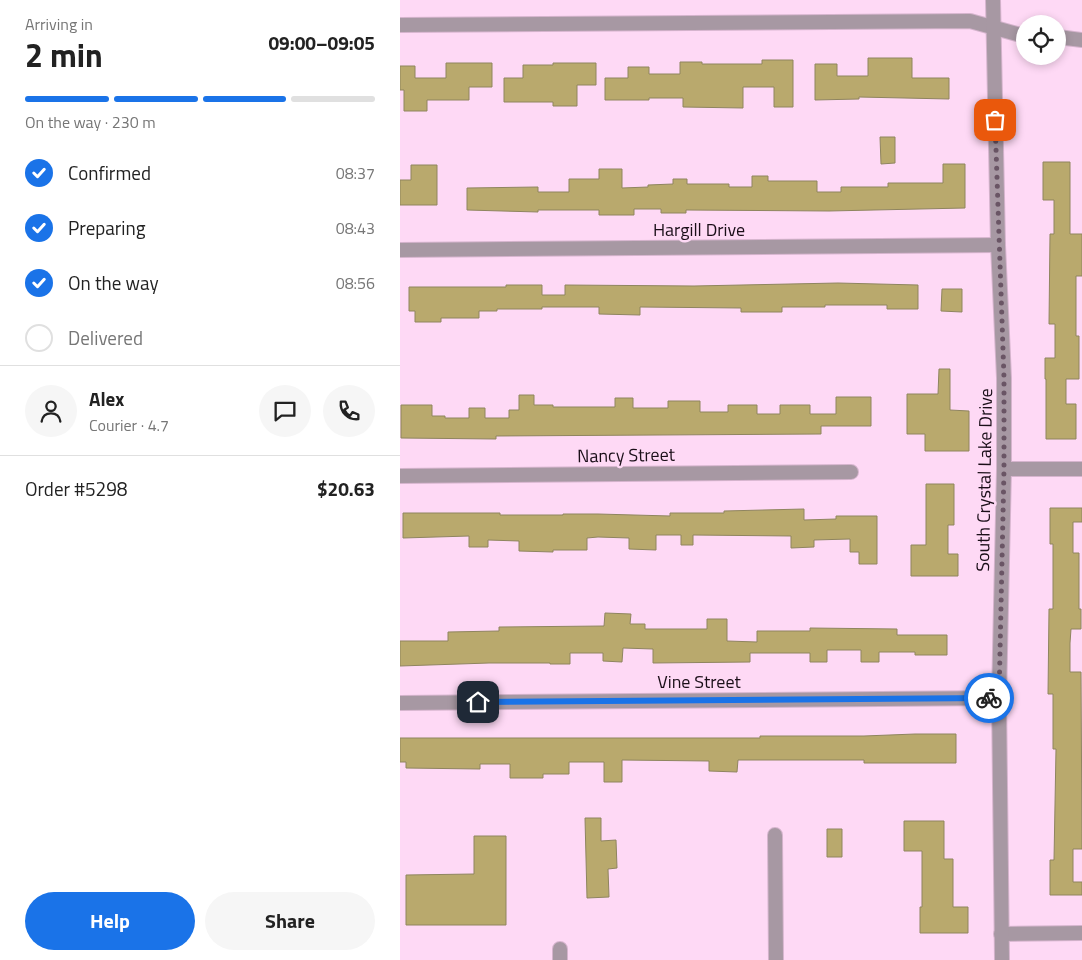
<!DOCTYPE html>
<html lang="en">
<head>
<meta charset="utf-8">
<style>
	:root { --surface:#fff; --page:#f6f6f6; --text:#222; --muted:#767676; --line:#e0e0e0; --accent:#1a73e8 }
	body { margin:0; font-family:"Titillium Web",sans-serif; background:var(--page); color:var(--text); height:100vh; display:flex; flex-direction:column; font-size:19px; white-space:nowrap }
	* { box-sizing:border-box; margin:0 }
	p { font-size:16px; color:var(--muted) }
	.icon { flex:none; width:28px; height:28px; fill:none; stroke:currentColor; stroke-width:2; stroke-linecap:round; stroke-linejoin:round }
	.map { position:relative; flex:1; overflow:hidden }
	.panel { display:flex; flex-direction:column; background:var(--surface); width:400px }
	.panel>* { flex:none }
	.tools { position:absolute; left:616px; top:15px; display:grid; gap:10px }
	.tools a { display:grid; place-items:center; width:50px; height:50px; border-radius:50%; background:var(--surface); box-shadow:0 2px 8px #0003; font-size:25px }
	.pin { position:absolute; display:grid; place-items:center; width:42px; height:42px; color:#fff; margin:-21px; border-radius:10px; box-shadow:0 2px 8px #0006 }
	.courier { position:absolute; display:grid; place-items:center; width:50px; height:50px; margin:-25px; border:4px solid #1a73e8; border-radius:50%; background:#fff; color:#222; box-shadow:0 1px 6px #0007 }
	.head em { font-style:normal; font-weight:700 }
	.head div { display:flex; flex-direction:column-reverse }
	.head { display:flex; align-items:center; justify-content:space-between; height:85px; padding:0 25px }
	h1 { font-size:32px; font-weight:700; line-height:38px }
	.bar { display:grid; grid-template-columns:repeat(4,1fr); gap:8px 5px; align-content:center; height:60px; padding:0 25px }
	.bar i { height:6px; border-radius:4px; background:var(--line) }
	.bar .active { background:var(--accent) }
	.bar p { grid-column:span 4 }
	.line { display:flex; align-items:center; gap:12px; padding:0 25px; border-top:1px solid var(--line) }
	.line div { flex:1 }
	.round { display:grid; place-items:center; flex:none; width:52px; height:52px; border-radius:26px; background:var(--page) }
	ol { padding:0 25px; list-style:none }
	li { display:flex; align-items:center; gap:15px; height:55px }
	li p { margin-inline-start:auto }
	li .icon { padding:5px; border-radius:50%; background:var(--accent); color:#fff; stroke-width:4 }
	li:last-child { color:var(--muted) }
	li i { width:28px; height:28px; border:2px solid var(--line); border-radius:50% }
	.primary-button { display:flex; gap:10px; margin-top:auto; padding:10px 25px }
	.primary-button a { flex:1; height:58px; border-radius:30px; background:var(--accent); color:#fff; font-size:20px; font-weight:700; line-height:58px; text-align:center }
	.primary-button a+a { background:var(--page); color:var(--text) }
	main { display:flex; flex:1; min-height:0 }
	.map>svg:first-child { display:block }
</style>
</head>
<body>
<main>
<section class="panel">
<div class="head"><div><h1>2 min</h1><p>Arriving in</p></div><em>09:00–09:05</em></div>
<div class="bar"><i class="active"></i><i class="active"></i><i class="active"></i><i></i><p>On the way · 230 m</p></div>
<ol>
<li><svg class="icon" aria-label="check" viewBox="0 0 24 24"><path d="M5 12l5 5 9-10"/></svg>Confirmed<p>08:37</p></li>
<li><svg class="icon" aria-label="check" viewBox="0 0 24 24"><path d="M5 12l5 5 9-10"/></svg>Preparing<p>08:43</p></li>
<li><svg class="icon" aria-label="check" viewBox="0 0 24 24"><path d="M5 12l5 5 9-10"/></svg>On the way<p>08:56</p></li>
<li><i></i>Delivered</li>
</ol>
<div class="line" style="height:90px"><a class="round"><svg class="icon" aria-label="person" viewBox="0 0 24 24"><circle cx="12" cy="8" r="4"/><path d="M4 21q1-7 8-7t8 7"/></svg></a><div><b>Alex</b><p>Courier · 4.7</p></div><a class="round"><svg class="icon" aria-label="chat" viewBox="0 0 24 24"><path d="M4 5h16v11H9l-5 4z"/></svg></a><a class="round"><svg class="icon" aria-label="phone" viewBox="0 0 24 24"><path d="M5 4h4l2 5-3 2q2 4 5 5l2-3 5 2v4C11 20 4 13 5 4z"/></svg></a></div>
<div class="line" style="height:65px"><div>Order #5298</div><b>$20.63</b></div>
<div class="primary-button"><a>Help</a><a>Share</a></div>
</section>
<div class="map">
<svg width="682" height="960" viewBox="0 0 682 960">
	<rect width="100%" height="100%" fill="#fed9f5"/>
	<path fill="#b9a96d" stroke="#8f855f" d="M 468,58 L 512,58 L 512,78 L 549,78 L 549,99 L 459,97 L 459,99 L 415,100 L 415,64 L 437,64 L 437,76 L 468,76 Z
		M 362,60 L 393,60 L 393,107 L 374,107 L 374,87 L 343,87 L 343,108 L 283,107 L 283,98 L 249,98 L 249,100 L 205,100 L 205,78 L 228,78 L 228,67 L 249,67 L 249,74 L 280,74 L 280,62 L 302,62 L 302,64 L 362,64 Z
		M 46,63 L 92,63 L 92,87 L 69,87 L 69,100 L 27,100 L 27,111 L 4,111 L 4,90 L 0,90 L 0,66 L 15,66 L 15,78 L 46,78 Z
		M 153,63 L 196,63 L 196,85 L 177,85 L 177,106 L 153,106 L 153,102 L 104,102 L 104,78 L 123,78 L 123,65 L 153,65 Z
		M 480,137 L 495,137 L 495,163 L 481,164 Z
		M 643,162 L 670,162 L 670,234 L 682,234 L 682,276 L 676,276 L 676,336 L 679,336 L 679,379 L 666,379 L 666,404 L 676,404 L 676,439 L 646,439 L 646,379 L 645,379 L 645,358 L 655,358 L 655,324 L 649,324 L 650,234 L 654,234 L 654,200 L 643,200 Z
		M 543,164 L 565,164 L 565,208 L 429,211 L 286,210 L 286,213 L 261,213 L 261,209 L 234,209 L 234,215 L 199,215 L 199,210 L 138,210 L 138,212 L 67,210 L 67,188 L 138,187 L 138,192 L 169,192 L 169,179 L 199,179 L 199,169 L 222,169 L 222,188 L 248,187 L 248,185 L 273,184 L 273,179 L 287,179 L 287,184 L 329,184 L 329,187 L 352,187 L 352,176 L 368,176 L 368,181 L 417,181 L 417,192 L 441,192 L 441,187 L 488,187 L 488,183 L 543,183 Z
		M 11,165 L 37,165 L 37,205 L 0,205 L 0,180 L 11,180 Z
		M 438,283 L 518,285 L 518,309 L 487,309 L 487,305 L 425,305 L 425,307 L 382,307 L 382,312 L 341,312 L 341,308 L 240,307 L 240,315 L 199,314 L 199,307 L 142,307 L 142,309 L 97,309 L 97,311 L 79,311 L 79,318 L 41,318 L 41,322 L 15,322 L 15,311 L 9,311 L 9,287 L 106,287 L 106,285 L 142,285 L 142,295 L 165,295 L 165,285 L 294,286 Z
		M 542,289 L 562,289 L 562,312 L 541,311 Z
		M 539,369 L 550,369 L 550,410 L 569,411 L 569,451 L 525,451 L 525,434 L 507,434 L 507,394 L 538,394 Z
		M 119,395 L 134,395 L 134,405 L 153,405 L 153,407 L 215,407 L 215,398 L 233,398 L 233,408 L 268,408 L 268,401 L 300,401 L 300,412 L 328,412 L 328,405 L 357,405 L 357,414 L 380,414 L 380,405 L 410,405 L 410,414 L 436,414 L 436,397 L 471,397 L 471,426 L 421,426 L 421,434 L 96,436 L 96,439 L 1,438 L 1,405 L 32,405 L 32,416 L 45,416 L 45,418 L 69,418 L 69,408 L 85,408 L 85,418 L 109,418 L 109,410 L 119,410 Z
		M 526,484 L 554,484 L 554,525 L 548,525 L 548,554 L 558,554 L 558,576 L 511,576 L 511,545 L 526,545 Z
		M 650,508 L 682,508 L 682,522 L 673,522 L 673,553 L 679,553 L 679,609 L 681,609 L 681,629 L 671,629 L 670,643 L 670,672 L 681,672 L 682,849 L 673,849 L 673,882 L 682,882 L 682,895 L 650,895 L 650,860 L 654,860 L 656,749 L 653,749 L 653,694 L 648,694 L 649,609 L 653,609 L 653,544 L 650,544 Z
		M 404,509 L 404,520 L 436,519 L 436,516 L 477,516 L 477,564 L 459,564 L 459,552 L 450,552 L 450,539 L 414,540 L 414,547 L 391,548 L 391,536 L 293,535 L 293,545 L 281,545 L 281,535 L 256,535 L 256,550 L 229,549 L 229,538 L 198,537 L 187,538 L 187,550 L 153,550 L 153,552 L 119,551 L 119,541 L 88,540 L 88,547 L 69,547 L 69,536 L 3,538 L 3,513 L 100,513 L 100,515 L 163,515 L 163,514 L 198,514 L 270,516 L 270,513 L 324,513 L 324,511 Z
		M 205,613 L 231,614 L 230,624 L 245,624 L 245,629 L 307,629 L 307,619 L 327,619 L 327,641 L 357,642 L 357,631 L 410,631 L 410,628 L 497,629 L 497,635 L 547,635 L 547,655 L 515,655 L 515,652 L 479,652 L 479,662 L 461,662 L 461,650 L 427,650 L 427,662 L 410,662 L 410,653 L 350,653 L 350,662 L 253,663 L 253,649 L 223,648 L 222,662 L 203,661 L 203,653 L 170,653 L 170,664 L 150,664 L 150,663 L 89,663 L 0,666 L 0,641 L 48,641 L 48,632 L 99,631 L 99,627 L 204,626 Z
		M 515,734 L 556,734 L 556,763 L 464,763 L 464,760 L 338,760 L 337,772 L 309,771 L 309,761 L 222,760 L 222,782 L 204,782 L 204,762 L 169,762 L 169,774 L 143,774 L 143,778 L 110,778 L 110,764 L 80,764 L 80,769 L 6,768 L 6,762 L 0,762 L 0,738 L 360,738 L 360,736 L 464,736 Z
		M 185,818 L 201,818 L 201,841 L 216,840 L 217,868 L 208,869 L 209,897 L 187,898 Z
		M 504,821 L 544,821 L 544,859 L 553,859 L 553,907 L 568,907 L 568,933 L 520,933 L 520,907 L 522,907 L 522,851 L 504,851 Z
		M 427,829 L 442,829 L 442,857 L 427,857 Z
		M 74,836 L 106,836 L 106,925 L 6,925 L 6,875 L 74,874 Z"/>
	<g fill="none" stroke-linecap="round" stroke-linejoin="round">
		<defs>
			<path id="minor" d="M 0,25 L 570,21 L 617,34 L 625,35
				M 658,37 L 682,40
				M 0,250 L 598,245
				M 604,469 L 682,469
				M 0,476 L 451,472
				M 0,703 L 599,698
				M 375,835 L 376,960
				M 601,934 L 682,933
				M 160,949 L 160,960"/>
			<path id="tertiary" d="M 593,0 L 598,245 L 604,378 L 604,469 L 599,698 L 602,960"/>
		</defs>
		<use href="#minor" stroke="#d5b4cd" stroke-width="16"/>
		<use href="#tertiary" stroke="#d5b4cd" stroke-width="16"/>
		<use href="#minor" stroke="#a798a3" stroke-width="14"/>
		<use href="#tertiary" stroke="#a798a3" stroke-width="14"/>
	</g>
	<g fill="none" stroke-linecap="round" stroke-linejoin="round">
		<path stroke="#6a5565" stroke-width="5" stroke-dasharray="0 9" d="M 589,698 L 599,698 L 604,469 L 604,378 L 595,120"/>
		<path stroke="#1a73e8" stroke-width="6" d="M 78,702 L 589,698"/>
	</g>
	<g text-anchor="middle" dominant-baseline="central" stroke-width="5" stroke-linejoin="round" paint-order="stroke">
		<g font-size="18" fill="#1a0e18" stroke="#fed9f5">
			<text x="299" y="229">Hargill Drive</text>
			<text transform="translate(226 455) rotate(-1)">Nancy Street</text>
			<text transform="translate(584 480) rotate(-89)">South Crystal Lake Drive</text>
			<text x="299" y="681">Vine Street</text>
		</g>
	</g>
</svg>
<div class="tools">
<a><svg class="icon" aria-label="locate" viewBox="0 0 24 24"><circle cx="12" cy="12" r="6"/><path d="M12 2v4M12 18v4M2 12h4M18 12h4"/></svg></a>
</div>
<div class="pin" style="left:595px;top:120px;background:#ea580c"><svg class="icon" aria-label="bag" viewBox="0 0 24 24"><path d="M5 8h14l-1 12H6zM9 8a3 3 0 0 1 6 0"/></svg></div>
<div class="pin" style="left:78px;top:702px;background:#1f2937"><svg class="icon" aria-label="home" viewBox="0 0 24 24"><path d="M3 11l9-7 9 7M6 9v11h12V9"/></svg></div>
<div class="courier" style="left:589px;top:698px"><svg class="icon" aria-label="bike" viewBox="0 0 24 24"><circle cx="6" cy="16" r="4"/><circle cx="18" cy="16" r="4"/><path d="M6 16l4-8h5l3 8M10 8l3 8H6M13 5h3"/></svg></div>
</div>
</main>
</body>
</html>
